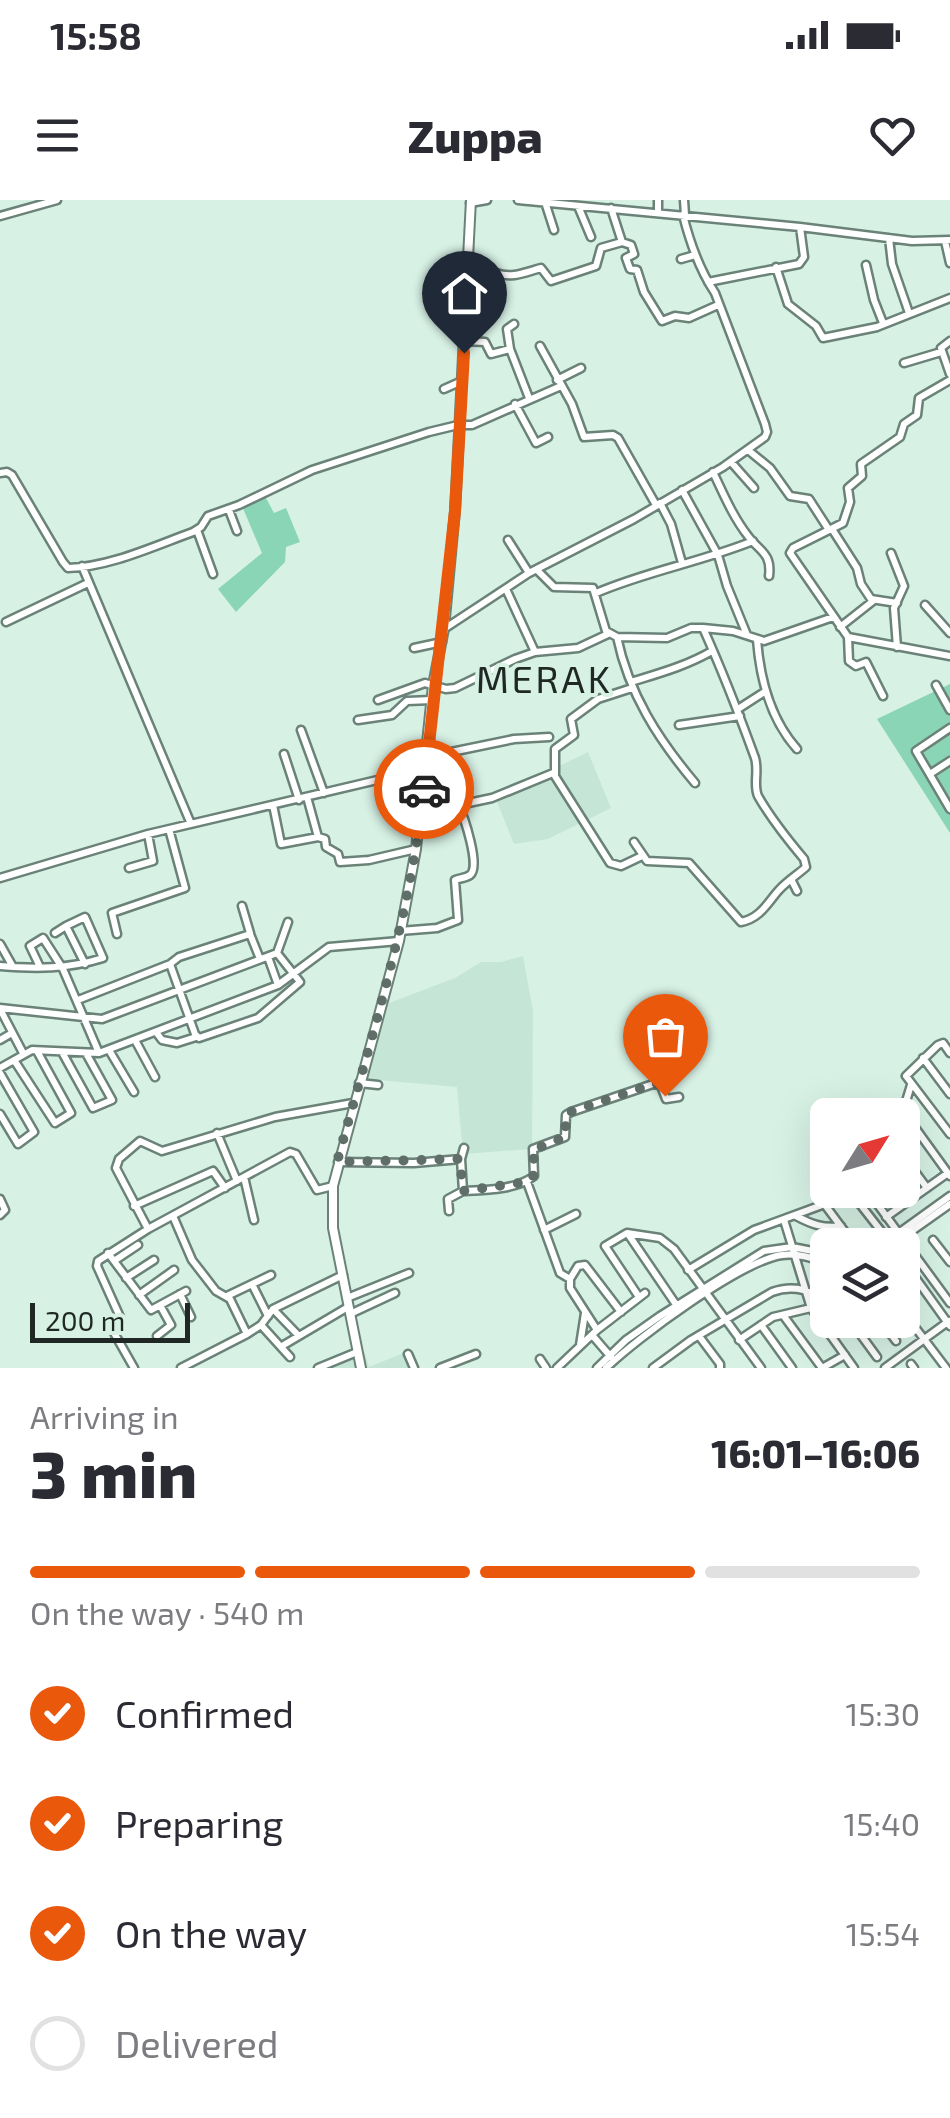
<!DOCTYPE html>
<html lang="en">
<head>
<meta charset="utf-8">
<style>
	:root { --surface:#fff; --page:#f7f7f7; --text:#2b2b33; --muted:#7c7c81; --line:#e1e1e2; --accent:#ea580c }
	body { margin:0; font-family:"Exo 2",sans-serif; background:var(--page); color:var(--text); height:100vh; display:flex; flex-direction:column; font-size:38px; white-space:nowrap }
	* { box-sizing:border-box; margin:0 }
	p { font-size:32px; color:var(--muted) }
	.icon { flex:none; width:55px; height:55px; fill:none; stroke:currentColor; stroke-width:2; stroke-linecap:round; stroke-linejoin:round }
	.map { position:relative; height:1168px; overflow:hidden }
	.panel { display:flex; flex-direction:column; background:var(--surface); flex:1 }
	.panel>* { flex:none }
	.needle { width:65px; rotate:53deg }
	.fabs { position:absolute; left:810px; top:898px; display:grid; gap:20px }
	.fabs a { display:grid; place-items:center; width:110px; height:110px; border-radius:15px; background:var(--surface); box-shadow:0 10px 40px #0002; font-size:50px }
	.scale { position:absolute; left:30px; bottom:25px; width:160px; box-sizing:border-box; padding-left:10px; border:5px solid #1f2824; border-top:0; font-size:28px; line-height:35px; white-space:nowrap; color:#1f2824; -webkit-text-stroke:8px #d7f1e5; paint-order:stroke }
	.pin { position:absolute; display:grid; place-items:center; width:85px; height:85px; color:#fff; margin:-102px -42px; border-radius:50% 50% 50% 0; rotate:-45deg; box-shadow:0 0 10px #0007 }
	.pin .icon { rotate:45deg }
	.courier { position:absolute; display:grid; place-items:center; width:100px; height:100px; margin:-50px; border:8px solid #ea580c; border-radius:50%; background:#fff; color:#222; box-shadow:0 2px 12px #0007 }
	.headline em { font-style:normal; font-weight:800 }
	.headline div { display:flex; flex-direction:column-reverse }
	.headline { display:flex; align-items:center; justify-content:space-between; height:170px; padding:0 30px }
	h1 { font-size:65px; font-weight:800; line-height:75px }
	.bar { display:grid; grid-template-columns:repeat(4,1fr); gap:15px 10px; align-content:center; height:120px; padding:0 30px }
	.bar i { height:12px; border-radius:8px; background:var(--line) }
	.bar .current { background:var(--accent) }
	.bar p { grid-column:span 4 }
	ol { padding:0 30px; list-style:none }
	li { display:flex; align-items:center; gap:30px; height:110px }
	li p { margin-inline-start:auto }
	li .icon { padding:10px; border-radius:50%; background:var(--accent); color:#fff; stroke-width:4 }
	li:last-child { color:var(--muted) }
	li i { width:55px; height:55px; border:5px solid var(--line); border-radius:50% }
	.status { display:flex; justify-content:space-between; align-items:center; height:70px; padding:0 50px; background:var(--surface); direction:ltr }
	.status svg { height:28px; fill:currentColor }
	header { display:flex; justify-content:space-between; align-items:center; height:130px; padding:0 30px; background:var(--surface); font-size:45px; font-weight:800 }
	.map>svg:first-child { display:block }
</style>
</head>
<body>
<div class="status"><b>15:58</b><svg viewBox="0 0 49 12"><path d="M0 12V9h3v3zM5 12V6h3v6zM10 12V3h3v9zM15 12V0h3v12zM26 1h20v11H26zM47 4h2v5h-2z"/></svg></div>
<header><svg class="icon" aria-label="menu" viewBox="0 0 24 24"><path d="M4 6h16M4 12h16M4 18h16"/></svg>Zuppa<svg class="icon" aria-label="heart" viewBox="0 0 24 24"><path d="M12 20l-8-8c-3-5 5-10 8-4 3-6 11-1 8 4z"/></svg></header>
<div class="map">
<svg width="950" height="1168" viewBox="0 0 950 1168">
	<rect width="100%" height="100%" fill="#d7f1e5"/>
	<path fill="#c5e6d7" d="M 588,552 L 611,608 L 548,639 L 514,644 L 495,597 Z
		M 523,756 L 533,811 L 532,949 L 463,954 L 457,887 L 367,879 L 389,803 L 455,778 L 481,762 L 501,762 Z
		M 411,1150 L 418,1168 L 331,1168 L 330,1164 L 365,1153 L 369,1167 Z"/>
	<path fill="#8ad5b6" d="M 266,298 L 274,313 L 286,308 L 300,342 L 286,347 L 285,362 L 236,412 L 218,389 L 262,353 L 242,306 Z
		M 950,484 L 950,633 L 877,519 Z"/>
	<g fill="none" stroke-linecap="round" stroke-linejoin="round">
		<defs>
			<path id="minor" d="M 518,0 L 800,27 L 912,41 L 950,40
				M 684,0 L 685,15
				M 545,2 L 554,30
				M 470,3 L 487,0
				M 578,6 L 591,37
				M 658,13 L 658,0
				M 0,16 L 57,0
				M 889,38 L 892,64 L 909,113
				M 945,41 L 950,63
				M 622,42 L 631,45 L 634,54 L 626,58 L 630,69 L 637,70 L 644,92 L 662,121 L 675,116 L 689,118 L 718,105
				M 681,59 L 695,55
				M 866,65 L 874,100 L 883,123
				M 776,67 L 788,104 L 816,126 L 823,138 L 877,127 L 950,98
				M 496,73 C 512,79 526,72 541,68 L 551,81 L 596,66 L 601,48 L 622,42 L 611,8
				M 708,82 L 799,64 L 804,57 L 800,27
				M 464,141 L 485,142 L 491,154 L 510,149 L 529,198
				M 950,141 L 941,148 L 950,174
				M 540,146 L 572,204 L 584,237 L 613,235 L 618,238 L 656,305
				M 510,149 L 507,129 L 514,124
				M 904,163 L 941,152
				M 557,180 L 581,168
				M 950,180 L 919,198 L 917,215 L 904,224 L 900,237 L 861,264 L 862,276 L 848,288 L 850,302 L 843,323 L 793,348 L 790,353 L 848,437 L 950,456
				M 444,189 L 462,181
				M 515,204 L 536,243 L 548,237
				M 748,250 L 770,268 L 790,296 L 809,299 L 829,330
				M 731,262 L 754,288
				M 713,272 C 723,293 733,317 748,336 C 759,351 772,353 769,376
				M 0,273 L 7,272 L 12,275 L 63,362 L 68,368 C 110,367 154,346 193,332 L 201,327 L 208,316 L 239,305 L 312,270 L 429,232 L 458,225 L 472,225 L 561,186
				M 682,290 L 718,355 L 727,386 L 747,435
				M 660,303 L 671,324 L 682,363
				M 229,310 L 237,331
				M 832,329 L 857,368 L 861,384 L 871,399 L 897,403
				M 197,330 L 213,374
				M 508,340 L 529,373
				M 891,353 L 904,386 L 894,408 L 897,447
				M 82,366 L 191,624
				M 537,370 L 554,387 L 593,388 L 606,431 L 617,437 L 667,438 L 691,428 L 703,428 L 733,431 L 764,441 L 833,417
				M 506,389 L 535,452
				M 596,393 C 647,371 701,362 753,341
				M 925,405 L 950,433
				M 6,422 L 88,383
				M 840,427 L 873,401
				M 444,429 L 529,373 L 634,319 L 723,267 L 765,237 L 767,232 L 765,224 L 715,93 C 699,69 690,43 683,15
				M 617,437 C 629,494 658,539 695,583
				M 848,437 L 849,461 L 856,466 L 866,462 L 883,496
				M 757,440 C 760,478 771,520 797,549
				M 414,448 L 442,442
				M 631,482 C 660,473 686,466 712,451
				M 936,485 L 950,510
				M 378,500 L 425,483 L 446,489 L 455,488 L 515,459 L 535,452 L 578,448 L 608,434
				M 738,509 L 766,491
				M 358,520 L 392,515 L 407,501 L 432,500
				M 679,525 L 740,516
				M 950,528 L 916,551 L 950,609
				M 301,530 L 324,593
				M 284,554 L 299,600
				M 427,557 L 514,539 L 549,537
				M 555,574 L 555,549 L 574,535 L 571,519 L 598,499 L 632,488
				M 930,574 L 950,561
				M 307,597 L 318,637 L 325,639 L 326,647 L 338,654 L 340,662 L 369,660 L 416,649
				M 273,605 L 281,644 L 318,637
				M 421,613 L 492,598 L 553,573 L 610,663 L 621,666 L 642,656
				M 634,642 L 647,661 L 689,663 L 741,722 C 761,718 768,702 779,690 C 786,682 797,675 806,667 L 804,659 C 788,640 770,617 758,596 C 753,585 759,571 755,558 C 739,514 722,470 703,428
				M 129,668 L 153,661 L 148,634
				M 0,678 L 148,634 L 424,569
				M 792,681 L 797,691
				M 242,706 L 250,733
				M 400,731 L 437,728 L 458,720 L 455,680 C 460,678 466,678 470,675 C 481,667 464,616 458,605
				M 55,733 L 66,726
				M 117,734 L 112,713 L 185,688 L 169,629
				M 0,744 L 13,767
				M 277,753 L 288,722
				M 268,757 L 278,785
				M 0,766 C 36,769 68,769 103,758 L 85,717 L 66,726 L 85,764
				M 40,767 L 30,746 L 43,738 L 63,769 L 99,853
				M 78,800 L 170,764 L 179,757 L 250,734 L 260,759
				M 0,808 L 102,819 L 277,753 L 300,782 L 258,818 L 199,838 L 195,834 L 170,764
				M 0,809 L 23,853
				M 156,832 L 162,840 L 177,843 L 196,837
				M 0,840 L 12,833
				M 135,840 L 155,877
				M 109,850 L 134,892
				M 62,852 L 93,908 L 112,900 L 87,855
				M 950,853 L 943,843 L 938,845 L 906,876 L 950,934
				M 923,858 L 950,894
				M 14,860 L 55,923 L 71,913 L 37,851
				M 0,868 L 32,850 L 99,853 L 278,785 L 329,747 L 399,741
				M 0,873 L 34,932 L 18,944 L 0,914
				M 359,883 L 378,885
				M 911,885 L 903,911 L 950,976
				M 217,933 L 237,981
				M 902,954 L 927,988
				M 461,959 L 464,948
				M 338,962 L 414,963 L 461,959 L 463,991 C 485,990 516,990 534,976 L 533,949 L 565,937 L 566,915 L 571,912 L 656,883 L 661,886 L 666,899 L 679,897
				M 244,977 L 254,1020
				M 527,982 L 560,1073 L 570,1079
				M 902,984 L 904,983
				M 849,990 L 892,1045 L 950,1004
				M 867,990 L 950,1103
				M 0,999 L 5,1010 L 0,1015
				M 876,1003 L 895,990
				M 825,1005 L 854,1044
				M 134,1006 L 213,971 L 225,988
				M 449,1011 L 448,999 L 463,991
				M 173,1016 L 192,1060 L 216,1091 L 230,1099 L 247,1134 L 261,1125 L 273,1109 L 343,1075
				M 796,1016 C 811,1024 824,1029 841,1026
				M 886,1017 L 948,973
				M 784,1020 L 811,1108 L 854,1168
				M 148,1029 L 116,968 L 119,959 L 140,941 L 162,951 L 275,917 L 353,903
				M 544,1030 L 576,1014
				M 628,1034 L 677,1106
				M 933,1040 L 950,1062
				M 882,1045 L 950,996
				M 108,1053 L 151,1110 L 186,1091
				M 902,1059 L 950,1126
				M 114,1061 L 138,1045
				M 688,1070 L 754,1030 L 852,994
				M 126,1078 L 154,1060
				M 252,1084 L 268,1116
				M 180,1094 L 191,1117
				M 139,1095 L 174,1070
				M 227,1096 L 271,1075
				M 639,1097 L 605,1046 L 627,1033 L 660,1038 L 674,1049 L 761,1168
				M 347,1098 L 409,1073
				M 273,1109 L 298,1135
				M 902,1110 L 946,1168
				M 350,1114 L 395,1093
				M 783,1115 L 822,1168
				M 850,1120 L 877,1157
				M 880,1120 L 896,1141
				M 261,1125 L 290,1157
				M 761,1125 L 792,1168
				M 597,1130 L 570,1088 L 570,1079 L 578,1066 L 585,1065 L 621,1112
				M 592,1135 L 611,1157
				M 157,1136 L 171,1125 L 161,1107
				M 699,1136 L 720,1164 L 720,1168
				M 739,1140 L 773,1117 L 811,1108
				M 580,1145 L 585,1113
				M 282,1146 L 348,1107
				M 408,1154 L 414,1168
				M 540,1159 L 546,1168
				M 911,1164 L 914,1168
				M 134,1168 L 113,1131 L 112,1125 L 120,1117 L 97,1066 L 98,1061 L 148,1029 L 290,952 L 296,954 L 317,990 L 333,986
				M 181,1168 L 247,1134
				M 318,1168 L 357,1152
				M 440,1168 L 476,1154
				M 557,1168 L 597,1130 L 645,1093
				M 597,1168 L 626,1140 L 660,1116 L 764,1051 L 792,1047 L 828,1054
				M 606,1168 C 637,1138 741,1061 782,1055 C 798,1053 813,1058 828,1064
				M 653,1168 L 691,1140 L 772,1092 C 794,1084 807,1091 828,1098
				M 822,1168 L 845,1155
				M 885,1168 L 949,1121"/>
			<path id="major" d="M 361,1168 L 333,1028 L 333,986 L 399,741 L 416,649 L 433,485 L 444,429 L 455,311 L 471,0"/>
		</defs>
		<use href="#minor" stroke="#6b8278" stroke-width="11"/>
		<use href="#major" stroke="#6b8278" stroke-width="12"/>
		<use href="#minor" stroke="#fff" stroke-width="6"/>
		<use href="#major" stroke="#fff" stroke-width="8"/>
	</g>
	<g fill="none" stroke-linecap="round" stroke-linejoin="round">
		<path stroke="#5f6e68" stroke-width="10" stroke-dasharray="0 18" d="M 424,589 C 410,717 371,838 337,962 L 460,959 L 463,991 L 527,982 L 535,974 L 533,950 L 565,937 L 566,915 L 570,912 L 656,883 L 661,886 L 665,896"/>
		<path stroke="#ea580c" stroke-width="12" d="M 424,589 L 455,311 L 464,153"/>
	</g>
	<g text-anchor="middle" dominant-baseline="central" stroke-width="8" stroke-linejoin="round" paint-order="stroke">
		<g font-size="38" letter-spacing="2.5" fill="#1f2824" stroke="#d7f1e5">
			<text x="544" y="478">MERAK</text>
		</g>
	</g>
</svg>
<div class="fabs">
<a><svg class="needle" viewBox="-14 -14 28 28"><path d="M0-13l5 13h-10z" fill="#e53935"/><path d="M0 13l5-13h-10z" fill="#7c7c81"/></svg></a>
<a><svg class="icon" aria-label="layers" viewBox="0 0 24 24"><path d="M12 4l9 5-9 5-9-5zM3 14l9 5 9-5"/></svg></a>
</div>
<div class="scale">200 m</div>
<div class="pin" style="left:665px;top:896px;background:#ea580c"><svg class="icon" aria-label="bag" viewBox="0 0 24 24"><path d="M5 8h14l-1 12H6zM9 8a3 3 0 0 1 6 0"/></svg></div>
<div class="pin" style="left:464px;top:153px;background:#1f2937"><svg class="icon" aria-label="home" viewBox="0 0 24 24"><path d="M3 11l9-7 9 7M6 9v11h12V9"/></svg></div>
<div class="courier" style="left:424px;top:589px"><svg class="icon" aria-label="car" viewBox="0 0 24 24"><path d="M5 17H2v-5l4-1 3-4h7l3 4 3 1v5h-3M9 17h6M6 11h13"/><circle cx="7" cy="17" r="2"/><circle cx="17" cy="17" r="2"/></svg></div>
</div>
<section class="panel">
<div class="headline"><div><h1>3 min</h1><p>Arriving in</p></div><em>16:01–16:06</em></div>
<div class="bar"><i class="current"></i><i class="current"></i><i class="current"></i><i></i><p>On the way · 540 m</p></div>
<ol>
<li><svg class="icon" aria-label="check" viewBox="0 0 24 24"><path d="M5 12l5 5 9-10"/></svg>Confirmed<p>15:30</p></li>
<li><svg class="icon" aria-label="check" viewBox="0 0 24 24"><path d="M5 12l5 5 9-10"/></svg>Preparing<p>15:40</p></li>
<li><svg class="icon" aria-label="check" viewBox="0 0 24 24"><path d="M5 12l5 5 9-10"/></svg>On the way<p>15:54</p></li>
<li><i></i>Delivered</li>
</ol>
</section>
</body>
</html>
